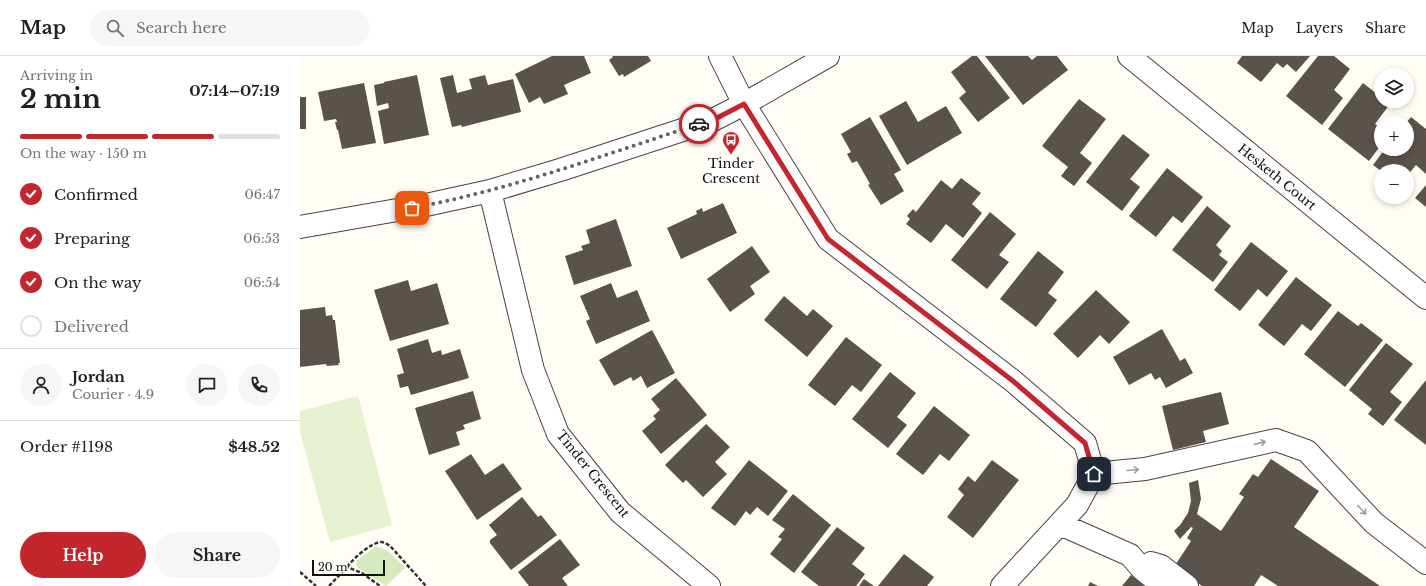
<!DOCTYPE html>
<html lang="en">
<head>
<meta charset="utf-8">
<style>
	:root { --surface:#fff; --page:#f6f6f6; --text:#202124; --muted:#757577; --line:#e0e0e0; --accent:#c4262e }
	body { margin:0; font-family:"Libre Baskerville",serif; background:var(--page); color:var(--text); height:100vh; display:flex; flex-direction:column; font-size:15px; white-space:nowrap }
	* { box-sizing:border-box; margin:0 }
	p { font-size:13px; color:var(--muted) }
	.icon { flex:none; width:22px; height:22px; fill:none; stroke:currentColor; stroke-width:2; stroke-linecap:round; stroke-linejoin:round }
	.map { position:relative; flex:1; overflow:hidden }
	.side { display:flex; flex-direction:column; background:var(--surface); width:300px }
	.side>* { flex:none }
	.tools { position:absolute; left:1074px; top:12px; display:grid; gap:8px }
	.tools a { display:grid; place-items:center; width:40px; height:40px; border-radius:50%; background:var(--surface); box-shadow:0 2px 6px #0003; font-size:20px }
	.scale { position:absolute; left:12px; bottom:10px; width:73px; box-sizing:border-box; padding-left:4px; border:2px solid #111; border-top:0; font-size:11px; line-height:14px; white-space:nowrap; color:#111; -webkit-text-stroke:3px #fff; paint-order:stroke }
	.pin { position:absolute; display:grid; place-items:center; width:34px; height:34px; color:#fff; margin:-17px; border-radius:8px; box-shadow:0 2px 6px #0006 }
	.courier { position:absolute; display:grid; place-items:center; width:40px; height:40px; margin:-20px; border:3px solid #c4262e; border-radius:50%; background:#fff; color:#222; box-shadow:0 1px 5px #0007 }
	.summary em { font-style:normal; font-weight:800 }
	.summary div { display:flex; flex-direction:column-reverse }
	.summary { display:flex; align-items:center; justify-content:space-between; height:68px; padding:0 20px }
	h1 { font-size:26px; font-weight:800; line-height:30px }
	.bar { display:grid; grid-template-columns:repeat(4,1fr); gap:6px 4px; align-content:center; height:48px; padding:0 20px }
	.bar i { height:5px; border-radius:3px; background:var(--line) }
	.bar .current { background:var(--accent) }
	.bar p { grid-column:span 4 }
	.line { display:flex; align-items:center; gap:10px; padding:0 20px; border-top:1px solid var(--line) }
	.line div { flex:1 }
	.round { display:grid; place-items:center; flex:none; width:42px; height:42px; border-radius:21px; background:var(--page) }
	ol { padding:0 20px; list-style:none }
	li { display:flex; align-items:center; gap:12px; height:44px }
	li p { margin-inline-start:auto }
	li .icon { padding:4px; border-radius:50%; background:var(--accent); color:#fff; stroke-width:4 }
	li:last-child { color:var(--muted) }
	li i { width:22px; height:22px; border:2px solid var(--line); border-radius:50% }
	.cta { display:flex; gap:8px; margin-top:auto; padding:8px 20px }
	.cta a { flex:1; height:46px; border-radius:24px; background:var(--accent); color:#fff; font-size:16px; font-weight:800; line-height:46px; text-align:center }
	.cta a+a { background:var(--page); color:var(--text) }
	header { display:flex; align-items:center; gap:24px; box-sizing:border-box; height:56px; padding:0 20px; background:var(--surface); border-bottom:1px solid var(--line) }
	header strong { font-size:19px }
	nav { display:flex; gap:22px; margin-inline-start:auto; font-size:14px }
	.search { width:280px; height:36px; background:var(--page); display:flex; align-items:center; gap:10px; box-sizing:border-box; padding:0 14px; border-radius:22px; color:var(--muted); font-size:15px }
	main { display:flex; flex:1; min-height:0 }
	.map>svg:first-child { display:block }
</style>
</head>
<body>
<header>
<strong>Map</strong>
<div class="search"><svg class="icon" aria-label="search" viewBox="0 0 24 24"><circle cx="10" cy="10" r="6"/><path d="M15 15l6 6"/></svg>Search here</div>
<nav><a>Map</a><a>Layers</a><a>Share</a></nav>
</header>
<main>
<section class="side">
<div class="summary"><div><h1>2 min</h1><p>Arriving in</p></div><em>07:14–07:19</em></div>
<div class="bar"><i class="current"></i><i class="current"></i><i class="current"></i><i></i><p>On the way · 150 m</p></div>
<ol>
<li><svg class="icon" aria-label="check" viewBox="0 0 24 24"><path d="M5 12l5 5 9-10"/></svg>Confirmed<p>06:47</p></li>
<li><svg class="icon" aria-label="check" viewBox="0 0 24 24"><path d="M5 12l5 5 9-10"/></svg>Preparing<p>06:53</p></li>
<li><svg class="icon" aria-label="check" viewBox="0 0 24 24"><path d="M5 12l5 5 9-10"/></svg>On the way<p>06:54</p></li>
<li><i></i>Delivered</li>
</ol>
<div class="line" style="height:72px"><a class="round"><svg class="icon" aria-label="person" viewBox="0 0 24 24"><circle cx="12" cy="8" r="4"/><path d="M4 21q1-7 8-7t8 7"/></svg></a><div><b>Jordan</b><p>Courier · 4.9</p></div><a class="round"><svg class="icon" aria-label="chat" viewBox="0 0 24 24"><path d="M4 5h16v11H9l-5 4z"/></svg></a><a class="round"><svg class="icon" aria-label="phone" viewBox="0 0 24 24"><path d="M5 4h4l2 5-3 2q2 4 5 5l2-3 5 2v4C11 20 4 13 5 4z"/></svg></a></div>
<div class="line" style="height:52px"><div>Order #1198</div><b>$48.52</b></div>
<div class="cta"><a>Help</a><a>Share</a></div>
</section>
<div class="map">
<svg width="1126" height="530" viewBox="0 0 1126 530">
	<rect width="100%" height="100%" fill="#fffdf5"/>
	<path fill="#d5ebbd" d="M 75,491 C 87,490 97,504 105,512 L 86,530 L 57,511 L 56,505 Z"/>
	<path fill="#e6f2cf" d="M 58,340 L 92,469 L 30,486 L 0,376 L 0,355 Z"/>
	<path fill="#5a524d" d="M 252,0 L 284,0 L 291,17 L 264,29 L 268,38 L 244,48 L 240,41 L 229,47 L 215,18 Z
		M 312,0 L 348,0 L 351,5 L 324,21 L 323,18 L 319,20 L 309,4 L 313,1 Z
		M 672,0 L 677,0 L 710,42 L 678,66 L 659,42 L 666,36 L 651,16 Z
		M 685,0 L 728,0 L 732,4 L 737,0 L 757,0 L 768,14 L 723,49 Z
		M 942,0 L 1010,0 L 996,16 L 987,8 L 983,12 L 977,7 L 961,26 L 937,7 Z
		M 1018,0 L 1034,0 L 1050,13 L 1034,34 L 1043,42 L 1022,69 L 986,40 Z
		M 117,19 L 129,79 L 84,88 L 78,55 L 89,52 L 88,47 L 77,50 L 74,29 L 84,27 L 84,26 Z
		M 153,19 L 157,37 L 172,33 L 169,23 L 185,19 L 188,29 L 213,23 L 221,56 L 162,71 L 161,69 L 152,71 L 140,22 Z
		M 64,27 L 76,87 L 42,93 L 38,74 L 37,74 L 35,66 L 37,66 L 36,63 L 24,65 L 18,36 Z
		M 1063,27 L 1081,41 L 1081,45 L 1086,45 L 1090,48 L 1075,68 L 1081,72 L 1081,89 L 1069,105 L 1028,73 Z
		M 0,41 L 6,41 L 6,73 L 0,73 Z
		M 779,43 L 806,63 L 780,97 L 792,107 L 774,130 L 761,120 L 768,111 L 742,90 Z
		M 606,45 L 618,66 L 646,50 L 662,77 L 607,109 L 579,60 Z
		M 570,61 L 601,114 L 594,118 L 604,135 L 581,149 L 568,129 L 570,128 L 557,105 L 552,107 L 547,98 L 551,96 L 541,78 Z
		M 1111,61 L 1126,73 L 1126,118 L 1116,109 L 1107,120 L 1107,115 L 1081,115 L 1073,109 L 1085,93 L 1107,93 L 1106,67 Z
		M 823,78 L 850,99 L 830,123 L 840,131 L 822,155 L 786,126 Z
		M 867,112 L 903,141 L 882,167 L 873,160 L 856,181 L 829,160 Z
		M 661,122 L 681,137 L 672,148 L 682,157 L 663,182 L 646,168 L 631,187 L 606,168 L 610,163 L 607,160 L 613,153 L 616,156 L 641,124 L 652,133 Z
		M 1126,129 L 1126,151 L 1115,142 Z
		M 423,147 L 437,177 L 381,203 L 367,172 L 397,158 L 396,155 L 402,152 L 403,156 Z
		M 907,150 L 931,170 L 916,189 L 922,195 L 919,199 L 928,206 L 913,226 L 872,194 Z
		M 690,156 L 716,178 L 699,199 L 709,206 L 687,233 L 651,204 Z
		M 316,163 L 332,210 L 274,229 L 265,200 L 283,194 L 281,190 L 290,187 L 286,174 Z
		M 951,186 L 988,215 L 967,241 L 958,233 L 940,255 L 914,234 Z
		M 452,190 L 470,216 L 450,230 L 455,238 L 430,256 L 407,223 Z
		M 738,195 L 764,216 L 748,237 L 757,244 L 736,271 L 700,243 Z
		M 996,221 L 1032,249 L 1011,275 L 1002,268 L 984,290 L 958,269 Z
		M 108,224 L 111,235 L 137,227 L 149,268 L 90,285 L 74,234 Z
		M 311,227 L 317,242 L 337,234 L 350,265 L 296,288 L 286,265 L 290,263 L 280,240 Z
		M 796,234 L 830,266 L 809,288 L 800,279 L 778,302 L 753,278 Z
		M 484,240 L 507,260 L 513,253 L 533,270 L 507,301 L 464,264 Z
		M 25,251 L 26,260 L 32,259 L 33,264 L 35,264 L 40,307 L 38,307 L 39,309 L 27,310 L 26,308 L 0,311 L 0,254 Z
		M 1038,255 L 1058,270 L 1061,267 L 1083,284 L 1045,331 L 1004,298 Z
		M 862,273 L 880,305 L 885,302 L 893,317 L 866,332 L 860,321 L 855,324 L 851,317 L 829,329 L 813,301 Z
		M 352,274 L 375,317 L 347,332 L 341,320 L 333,325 L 331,321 L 314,330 L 299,304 Z
		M 546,281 L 582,309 L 561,336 L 552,329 L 535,350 L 508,329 Z
		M 128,283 L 132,297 L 141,294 L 142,299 L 160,293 L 169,322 L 111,339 L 108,330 L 100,332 L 97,319 L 104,317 L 97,293 Z
		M 1086,287 L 1113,308 L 1090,336 L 1102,346 L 1083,370 L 1068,358 L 1072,353 L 1049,334 Z
		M 590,316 L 616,337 L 597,361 L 607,369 L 588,392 L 552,363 Z
		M 376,322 L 407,359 L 361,398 L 342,375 L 356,363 L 353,360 L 360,354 L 351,343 Z
		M 1126,324 L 1126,389 L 1094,364 Z
		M 173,335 L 181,363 L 163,369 L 165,373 L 156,376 L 160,389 L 129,399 L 115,352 Z
		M 921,336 L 929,368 L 903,375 L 906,386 L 873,394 L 862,350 Z
		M 634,350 L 670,379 L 649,405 L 640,398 L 623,419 L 596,398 Z
		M 406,368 L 430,391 L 415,406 L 427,418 L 403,441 L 386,424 L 383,427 L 365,409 Z
		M 171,398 L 185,419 L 203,407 L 222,433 L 177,464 L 145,415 Z
		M 971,403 L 1019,435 L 994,471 L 1080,530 L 978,530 L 961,519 L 954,530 L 902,530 L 874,511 L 891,485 L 887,482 L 893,472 L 891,471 L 880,483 L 874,475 L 880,469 L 888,457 L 891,445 L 889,427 L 898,424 L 901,443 L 897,458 L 921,475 L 944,441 L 939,438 L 953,418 L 958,421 Z
		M 449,404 L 488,435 L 468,460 L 457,451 L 450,459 L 446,455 L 435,470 L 411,452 Z
		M 692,404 L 719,424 L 673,482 L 647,461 L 664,439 L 658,433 L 668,420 L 675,426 Z
		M 493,438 L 531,469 L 494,517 L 470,498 L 482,483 L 478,481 L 485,473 L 472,464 Z
		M 222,441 L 238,461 L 241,459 L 257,479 L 211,514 L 190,487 L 190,484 L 197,479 L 189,469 Z
		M 537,471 L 565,492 L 552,508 L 565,518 L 556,530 L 519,530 L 501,516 Z
		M 260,483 L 280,509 L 262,522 L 268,530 L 229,530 L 218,516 Z
		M 604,498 L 634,521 L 627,530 L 578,530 Z
		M 831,519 L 844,530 L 822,530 Z
		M 564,523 L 574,530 L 559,530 Z
		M 790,526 L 798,530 L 788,530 Z"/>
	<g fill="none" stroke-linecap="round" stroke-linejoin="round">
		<defs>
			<path id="minor" d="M 420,0 L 444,48 L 528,183 L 713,325 L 785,387 L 794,418 L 777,449 L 702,530
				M 829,0 L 1126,242
				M 190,135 L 233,314 L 258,378 L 320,456 L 409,530
				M 0,171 L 126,149 L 190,135 L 260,114 L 413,64 L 444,48 L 528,0
				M 794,418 L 845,413 L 976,384 L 1007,395 L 1074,467 L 1126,507
				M 760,468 L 830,499 L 842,513 L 863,530
				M 851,507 L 861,510 L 887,530"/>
		</defs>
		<use href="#minor" stroke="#444" stroke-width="24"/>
		<path stroke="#333" stroke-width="2.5" stroke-dasharray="4 2" stroke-linecap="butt" d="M 47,511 C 53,503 70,487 81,486 C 85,486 89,489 92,492 L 126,530
			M 0,516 L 16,530
			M 29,530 L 47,511 L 62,517 L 80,530"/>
		<use href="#minor" stroke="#fff" stroke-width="22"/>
	</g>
	<defs><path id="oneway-shaft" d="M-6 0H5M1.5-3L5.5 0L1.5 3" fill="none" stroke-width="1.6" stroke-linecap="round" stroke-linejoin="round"/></defs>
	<g stroke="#a0a0a0">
		<use href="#oneway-shaft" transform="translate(960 387) rotate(-13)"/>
		<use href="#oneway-shaft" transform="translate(833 414) rotate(-5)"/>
		<use href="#oneway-shaft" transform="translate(1062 454) rotate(47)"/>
	</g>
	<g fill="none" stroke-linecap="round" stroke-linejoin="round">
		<path stroke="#646461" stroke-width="4" stroke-dasharray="0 7.2" d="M 112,152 C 210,134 304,99 399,68"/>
		<path stroke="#c4262e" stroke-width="5" d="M 399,68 L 413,64 L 444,48 L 528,183 L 713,325 L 785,387 L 794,418"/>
	</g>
	<defs>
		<symbol id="bus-pin" viewBox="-11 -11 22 30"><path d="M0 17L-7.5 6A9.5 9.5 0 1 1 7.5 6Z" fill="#c4262e" stroke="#fff"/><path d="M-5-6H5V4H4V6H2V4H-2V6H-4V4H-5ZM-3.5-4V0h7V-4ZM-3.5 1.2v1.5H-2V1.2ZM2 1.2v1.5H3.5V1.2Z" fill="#fff"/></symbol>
	</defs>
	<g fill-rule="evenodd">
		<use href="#bus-pin" x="421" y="74" width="20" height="27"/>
	</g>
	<g text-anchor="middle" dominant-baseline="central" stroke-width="4" stroke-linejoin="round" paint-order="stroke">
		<g font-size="13" fill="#111" stroke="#fff">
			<text x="431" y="107">Tinder<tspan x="431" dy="15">Crescent</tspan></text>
		</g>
		<g font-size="13" fill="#111" stroke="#fff">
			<text transform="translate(977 121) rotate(39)">Hesketh Court</text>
			<text transform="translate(293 418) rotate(51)">Tinder Crescent</text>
		</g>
	</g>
</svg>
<div class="tools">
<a><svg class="icon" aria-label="layers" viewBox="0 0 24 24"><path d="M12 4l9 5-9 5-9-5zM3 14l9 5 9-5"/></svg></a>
<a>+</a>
<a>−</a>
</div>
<div class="scale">20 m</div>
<div class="pin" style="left:112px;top:152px;background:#ea580c"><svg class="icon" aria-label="bag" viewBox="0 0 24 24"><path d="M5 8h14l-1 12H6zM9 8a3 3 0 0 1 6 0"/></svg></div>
<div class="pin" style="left:794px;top:418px;background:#1f2937"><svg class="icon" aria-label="home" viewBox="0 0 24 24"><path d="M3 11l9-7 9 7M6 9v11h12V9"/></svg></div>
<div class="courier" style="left:399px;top:68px"><svg class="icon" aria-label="car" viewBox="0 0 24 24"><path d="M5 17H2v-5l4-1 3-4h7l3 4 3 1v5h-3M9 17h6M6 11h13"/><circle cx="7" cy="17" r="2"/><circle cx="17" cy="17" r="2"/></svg></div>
</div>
</main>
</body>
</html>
